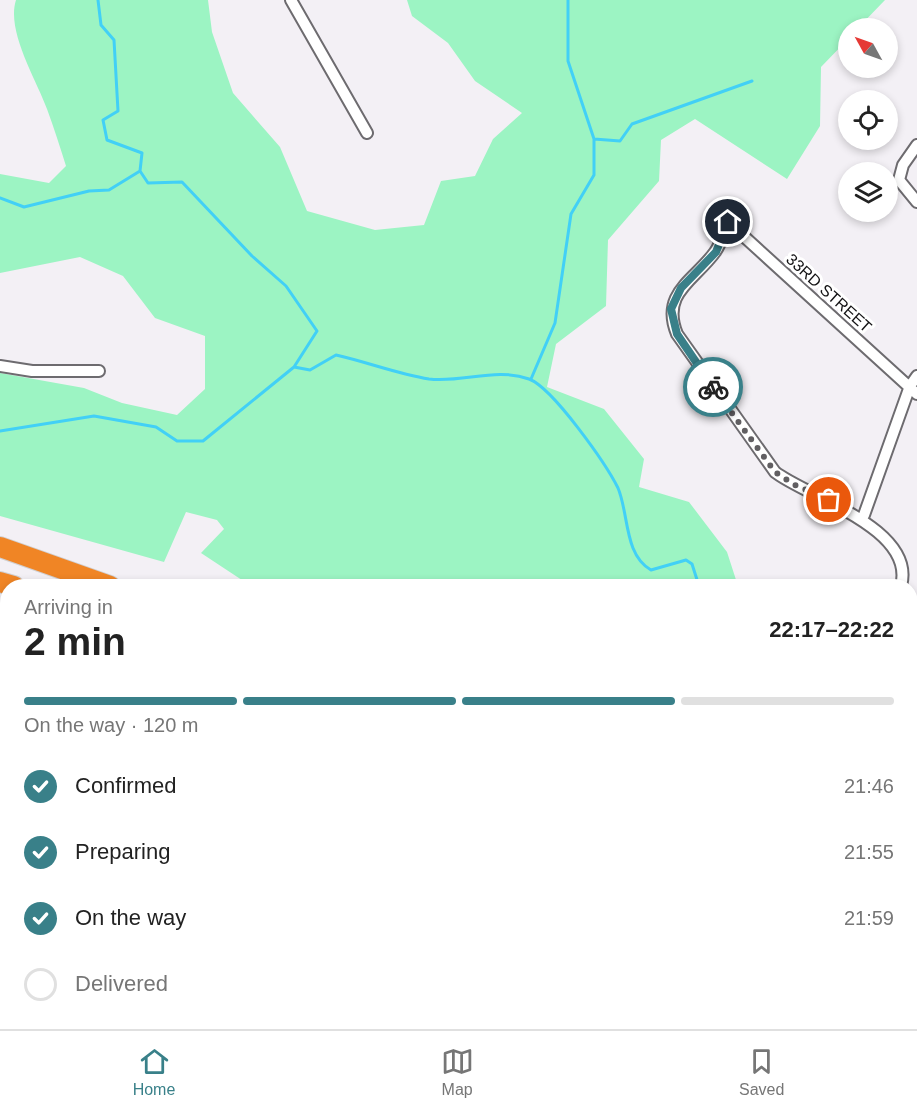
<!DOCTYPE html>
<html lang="en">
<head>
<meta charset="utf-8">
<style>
	:root { --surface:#fff; --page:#f2f2f2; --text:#222; --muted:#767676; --line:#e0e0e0; --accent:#398089 }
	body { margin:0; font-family:Helvetica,sans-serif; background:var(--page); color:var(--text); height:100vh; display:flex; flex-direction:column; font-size:22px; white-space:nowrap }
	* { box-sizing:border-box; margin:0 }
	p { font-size:20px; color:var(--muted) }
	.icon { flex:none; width:33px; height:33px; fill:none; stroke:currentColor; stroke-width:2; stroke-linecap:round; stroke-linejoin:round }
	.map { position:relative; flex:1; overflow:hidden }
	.drawer { position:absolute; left:0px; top:579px; width:918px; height:450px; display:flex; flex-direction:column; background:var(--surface); border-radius:24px 24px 0 0; box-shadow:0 3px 9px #0003 }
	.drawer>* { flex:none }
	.needle { width:39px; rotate:310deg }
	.tools { position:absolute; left:838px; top:18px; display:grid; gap:12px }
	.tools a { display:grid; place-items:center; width:60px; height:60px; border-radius:50%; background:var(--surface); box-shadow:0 3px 9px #0003; font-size:30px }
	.pin { position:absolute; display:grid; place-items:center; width:51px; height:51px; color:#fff; margin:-26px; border:3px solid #fff; border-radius:50%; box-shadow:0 2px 6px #0007 }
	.courier { position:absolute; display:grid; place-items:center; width:60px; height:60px; margin:-30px; border:4px solid #398089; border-radius:50%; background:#fff; color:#222; box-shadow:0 2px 8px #0007 }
	.head em { font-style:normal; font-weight:700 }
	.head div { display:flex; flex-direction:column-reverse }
	.head { display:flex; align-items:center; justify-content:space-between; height:102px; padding:0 24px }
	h1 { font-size:39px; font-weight:700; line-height:45px }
	.bar { display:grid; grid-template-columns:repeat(4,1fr); gap:9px 6px; align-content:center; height:72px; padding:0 24px }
	.bar i { height:8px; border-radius:4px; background:var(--line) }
	.bar .current { background:var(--accent) }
	.bar p { grid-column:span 4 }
	ol { padding:0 24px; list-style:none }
	li { display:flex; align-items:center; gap:18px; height:66px }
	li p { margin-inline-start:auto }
	li .icon { padding:6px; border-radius:50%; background:var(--accent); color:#fff; stroke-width:4 }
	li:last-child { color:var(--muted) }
	li i { width:33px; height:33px; border:3px solid var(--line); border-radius:50% }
	.tab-bar { display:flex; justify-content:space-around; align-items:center; height:84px; border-top:2px solid var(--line); background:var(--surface); font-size:16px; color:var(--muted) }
	.tab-bar a { display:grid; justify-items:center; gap:3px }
	.tab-bar .current { color:var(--accent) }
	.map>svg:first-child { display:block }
</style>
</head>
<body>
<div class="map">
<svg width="917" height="1029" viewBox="0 0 917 1029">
	<rect width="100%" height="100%" fill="#f3f0f5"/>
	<path fill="#9cf4c3" d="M 16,0 L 208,0 L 212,32 L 233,93 L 280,147 L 307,211 L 375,230 L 424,225 L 441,181 L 475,176 L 493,139 L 522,113 L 475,81 L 448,43 L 412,16 L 407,0 L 885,0 L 858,28 L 849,28 L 849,38 L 821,67 L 820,126 L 787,179 L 695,119 L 661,140 L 659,181 L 608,240 L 606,306 L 556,344 L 547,387 L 604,409 L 644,459 L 639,487 L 689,502 L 727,552 L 738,586 L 251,586 L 201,553 L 224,529 L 217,520 L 186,512 L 164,562 L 0,516 L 0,373 L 84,388 L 122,403 L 177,415 L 205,389 L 205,336 L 155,318 L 123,276 L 80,257 L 0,273 L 0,174 L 49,183 L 66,166 C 60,147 54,128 47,109 C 36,79 6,31 16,0 Z
		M 0,632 L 7,635 L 7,658 L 0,654 Z
		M 917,652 L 917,684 L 911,689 L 911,659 Z
		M 917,776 L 917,870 L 911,875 L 911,781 Z
		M 917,998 L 917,1029 L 859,1029 L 855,1022 L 910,1022 L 911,1001 Z
		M 358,1022 L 410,1022 L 419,1029 L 352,1029 Z
		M 434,1022 L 459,1022 L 467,1029 L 433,1029 Z
		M 594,1022 L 665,1022 L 676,1029 L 599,1029 Z"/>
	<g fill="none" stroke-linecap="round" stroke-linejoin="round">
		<path stroke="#42d0f6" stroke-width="3" d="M 98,0 L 101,25 L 114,40 L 118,111 L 103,120 L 107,140 L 142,153 L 140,171 L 148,183 L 182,182 L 252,256 L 286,286 L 317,331 L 294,367 L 310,370 L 336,355 C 367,362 398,374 429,379 C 463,383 496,367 529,379 C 553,388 606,464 618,488 C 629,514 624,555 651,570 L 686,560 L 692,564 L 699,586
			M 594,139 L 620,141 L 632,124 L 752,81
			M 0,198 L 24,207 L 89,191 L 109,190 L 140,171
			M 531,379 L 555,323 L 571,214 L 594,175 L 594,139 L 568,61 L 568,0
			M 0,431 L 94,416 L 156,427 L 177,441 L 203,441 L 294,367
			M 910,792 L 917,787"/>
		<defs>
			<path id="street" d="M 291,0 L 367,133
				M 917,145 L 903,165 L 899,180 L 917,202
				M 0,366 L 32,371 L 99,371
				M 864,515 L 910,386 L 917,376
				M 901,586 C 917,528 805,496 775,472 L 677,334 C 660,293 695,280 715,252 C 721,244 724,231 728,222 L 917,394
				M 910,765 L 917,760
				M 0,779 L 8,782
				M 3,860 L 8,859
				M 910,883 L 917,878
				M 73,1022 L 74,1029
				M 839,1022 L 843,1029
				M 258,1029 L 258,1022"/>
			<path id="highway" d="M 0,547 L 110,586
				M 0,582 L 14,586
				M 724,1022 L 732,1029
				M 768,1022 L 776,1029"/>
		</defs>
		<use href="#street" stroke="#6d6b6f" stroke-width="14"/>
		<use href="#highway" stroke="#d0cfd0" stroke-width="22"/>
		<use href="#street" stroke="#fff" stroke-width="10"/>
		<use href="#highway" stroke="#f08525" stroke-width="20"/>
	</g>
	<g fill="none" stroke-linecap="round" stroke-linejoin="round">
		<path stroke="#615f62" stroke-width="6" stroke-dasharray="0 10.8" d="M 713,387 L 775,472 L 795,485 L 829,500"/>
		<path stroke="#398089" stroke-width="8" d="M 713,387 L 677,334 L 671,309 L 681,288 L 716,252 L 728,222"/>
	</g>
	<g text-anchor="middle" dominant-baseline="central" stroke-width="6" stroke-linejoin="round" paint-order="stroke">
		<g font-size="16" fill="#121113" stroke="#fff">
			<text transform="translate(829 293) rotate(42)">33RD STREET</text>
		</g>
	</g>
</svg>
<div class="tools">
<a><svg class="needle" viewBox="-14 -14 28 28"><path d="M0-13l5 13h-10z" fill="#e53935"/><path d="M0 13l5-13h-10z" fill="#767676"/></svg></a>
<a><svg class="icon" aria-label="locate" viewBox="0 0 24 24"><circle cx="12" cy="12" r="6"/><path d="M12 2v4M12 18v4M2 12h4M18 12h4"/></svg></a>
<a><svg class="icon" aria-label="layers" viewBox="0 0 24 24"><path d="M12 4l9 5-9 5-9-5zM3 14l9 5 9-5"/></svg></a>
</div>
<div class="pin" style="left:829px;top:500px;background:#ea580c"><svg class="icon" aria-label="bag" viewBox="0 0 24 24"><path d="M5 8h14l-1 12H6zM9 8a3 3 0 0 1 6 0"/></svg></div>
<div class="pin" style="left:728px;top:222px;background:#1f2937"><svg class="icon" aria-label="home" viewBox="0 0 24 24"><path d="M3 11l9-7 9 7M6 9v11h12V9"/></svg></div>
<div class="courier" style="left:713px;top:387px"><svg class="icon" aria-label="bike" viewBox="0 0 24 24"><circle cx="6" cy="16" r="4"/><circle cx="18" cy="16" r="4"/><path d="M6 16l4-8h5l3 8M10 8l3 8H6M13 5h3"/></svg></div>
<section class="drawer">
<div class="head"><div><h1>2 min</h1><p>Arriving in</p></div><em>22:17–22:22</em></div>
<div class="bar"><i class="current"></i><i class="current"></i><i class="current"></i><i></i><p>On the way · 120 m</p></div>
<ol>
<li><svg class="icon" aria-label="check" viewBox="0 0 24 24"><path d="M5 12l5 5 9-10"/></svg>Confirmed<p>21:46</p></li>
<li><svg class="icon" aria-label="check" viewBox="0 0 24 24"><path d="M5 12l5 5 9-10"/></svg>Preparing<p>21:55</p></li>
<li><svg class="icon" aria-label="check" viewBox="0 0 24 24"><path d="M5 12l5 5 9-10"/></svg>On the way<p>21:59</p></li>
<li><i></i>Delivered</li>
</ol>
</section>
</div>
<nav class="tab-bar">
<a class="current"><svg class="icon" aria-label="home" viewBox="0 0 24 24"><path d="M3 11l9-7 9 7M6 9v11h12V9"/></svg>Home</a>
<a><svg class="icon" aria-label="map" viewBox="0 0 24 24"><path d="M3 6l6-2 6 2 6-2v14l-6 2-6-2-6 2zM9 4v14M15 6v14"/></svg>Map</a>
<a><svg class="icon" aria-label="saved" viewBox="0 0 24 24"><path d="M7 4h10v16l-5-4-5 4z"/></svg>Saved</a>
</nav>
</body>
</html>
